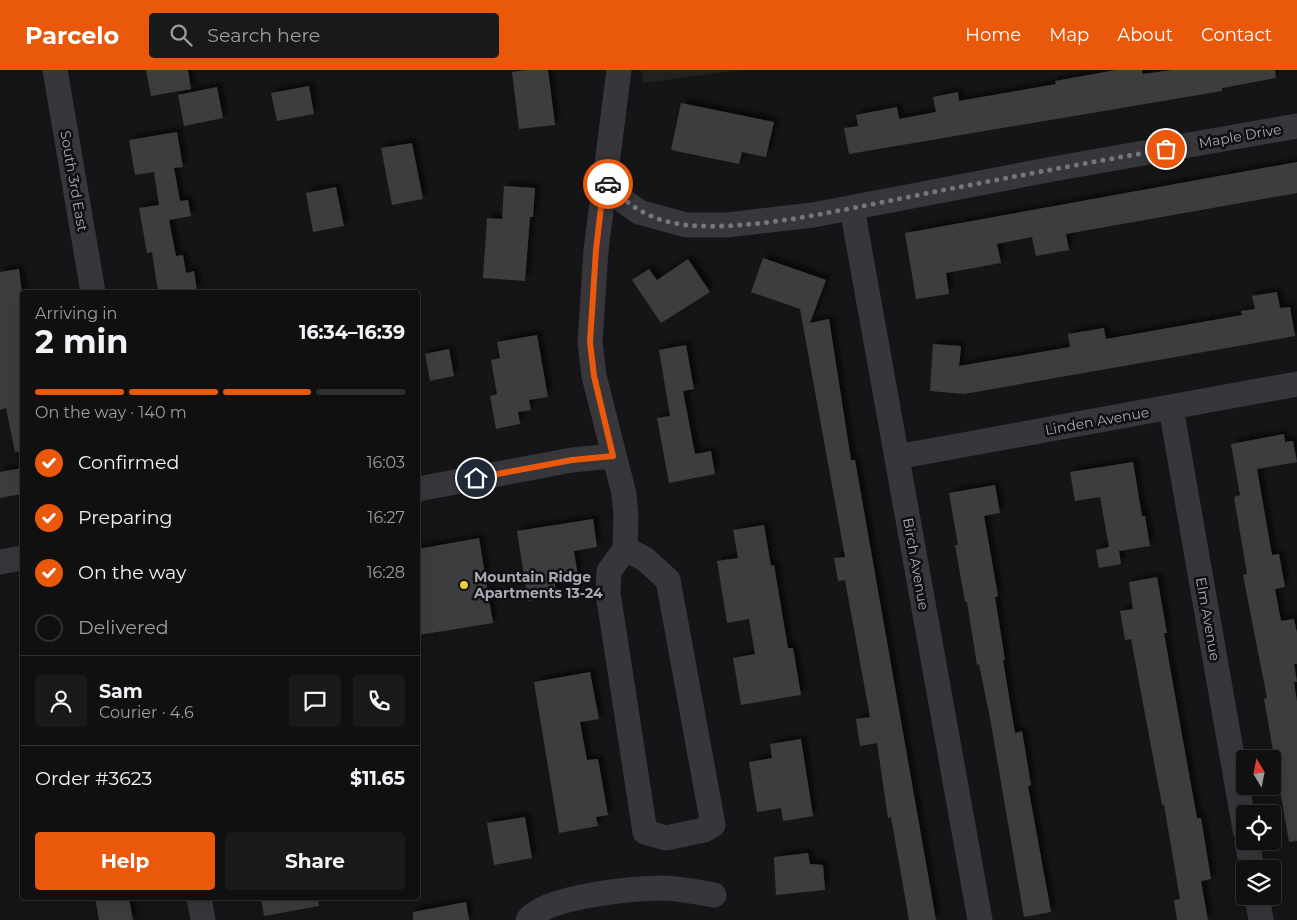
<!DOCTYPE html>
<html lang="en">
<head>
<meta charset="utf-8">
<style>
	:root { --surface:#101011; --page:#19191a; --text:#f1f3f6; --muted:#9c9d9f; --line:#303031; --accent:#ea580c }
	body { margin:0; font-family:Montserrat,sans-serif; background:var(--page); color:var(--text); height:100vh; display:flex; flex-direction:column; font-size:19px; white-space:nowrap }
	* { box-sizing:border-box; margin:0 }
	p { font-size:16px; color:var(--muted) }
	.icon { flex:none; width:28px; height:28px; fill:none; stroke:currentColor; stroke-width:2; stroke-linecap:round; stroke-linejoin:round }
	.map { position:relative; flex:1; overflow:hidden }
	.details { position:absolute; left:20px; top:220px; width:400px; height:610px; display:flex; flex-direction:column; background:var(--surface); border-radius:5px; box-shadow:0 5px 20px #0002,0 0 0 1px var(--line) }
	.details>* { flex:none }
	.needle { width:32px; rotate:350deg }
	.fabs { position:absolute; left:1236px; top:680px; display:grid; gap:10px }
	.fabs a { display:grid; place-items:center; width:45px; height:45px; border-radius:5px; background:var(--surface); box-shadow:0 5px 20px #0002,0 0 0 1px var(--line); font-size:25px }
	.pin { position:absolute; display:grid; place-items:center; width:42px; height:42px; color:#fff; margin:-21px; border:2px solid #fff; border-radius:50%; box-shadow:0 1px 5px #0007 }
	.courier { position:absolute; display:grid; place-items:center; width:50px; height:50px; margin:-25px; border:4px solid #ea580c; border-radius:50%; background:#fff; color:#222; box-shadow:0 1px 6px #0007 }
	.headline em { font-style:normal; font-weight:700 }
	.headline div { display:flex; flex-direction:column-reverse }
	.headline { display:flex; align-items:center; justify-content:space-between; height:85px; padding:0 15px }
	h1 { font-size:32px; font-weight:700; line-height:38px }
	.bar { display:grid; grid-template-columns:repeat(4,1fr); gap:8px 5px; align-content:center; height:60px; padding:0 15px }
	.bar i { height:6px; border-radius:4px; background:var(--line) }
	.bar .active { background:var(--accent) }
	.bar p { grid-column:span 4 }
	.line { display:flex; align-items:center; gap:12px; padding:0 15px; border-top:1px solid var(--line) }
	.line div { flex:1 }
	.round { display:grid; place-items:center; flex:none; width:52px; height:52px; border-radius:5px; background:var(--page) }
	ol { padding:0 15px; list-style:none }
	li { display:flex; align-items:center; gap:15px; height:55px }
	li p { margin-inline-start:auto }
	li .icon { padding:5px; border-radius:50%; background:var(--accent); color:#fff; stroke-width:4 }
	li:last-child { color:var(--muted) }
	li i { width:28px; height:28px; border:2px solid var(--line); border-radius:50% }
	.primary-button { display:flex; gap:10px; margin-top:auto; padding:10px 15px }
	.primary-button a { flex:1; height:58px; border-radius:5px; background:var(--accent); color:#fff; font-size:20px; font-weight:700; line-height:58px; text-align:center }
	.primary-button a+a { background:var(--page); color:var(--text) }
	header { display:flex; align-items:center; gap:30px; box-sizing:border-box; height:70px; padding:0 25px; background:var(--accent); color:#fff }
	header strong { font-size:24px }
	nav { display:flex; gap:28px; margin-inline-start:auto; font-size:18px }
	.search { width:350px; height:45px; background:var(--page); display:flex; align-items:center; gap:12px; box-sizing:border-box; padding:0 18px; border-radius:5px; color:var(--muted); font-size:19px }
	.map>svg:first-child { display:block }
</style>
</head>
<body>
<header>
<strong>Parcelo</strong>
<div class="search"><svg class="icon" aria-label="search" viewBox="0 0 24 24"><circle cx="10" cy="10" r="6"/><path d="M15 15l6 6"/></svg>Search here</div>
<nav><a>Home</a><a>Map</a><a>About</a><a>Contact</a></nav>
</header>
<div class="map">
<svg width="1297" height="850" viewBox="0 0 1297 850">
	<defs>
		<filter id="shadow"><feDropShadow dx="4.5" dy="-4.5" stdDeviation="2.5" flood-color="#0009"/></filter>
	</defs>
	<rect width="100%" height="100%" fill="#151517"/>
	<path fill="#212123" d="M 641,0 L 741,0 L 643,13 Z"/>
	<path fill="#3c3d40" filter="url(#shadow)" d="M 146,0 L 188,0 L 191,19 L 151,26 Z
		M 526,0 L 548,0 L 555,55 L 519,59 L 512,2 Z
		M 1116,0 L 1142,0 L 1143,4 L 1172,0 L 1275,0 L 1276,8 L 1222,18 L 1222,21 L 849,84 L 844,58 L 858,56 L 856,45 L 897,37 L 899,49 L 936,42 L 933,27 L 958,22 L 959,31 L 1056,14 L 1055,11 Z
		M 309,16 L 314,44 L 277,51 L 271,23 Z
		M 217,17 L 223,48 L 184,56 L 178,25 Z
		M 681,33 L 774,52 L 766,87 L 742,82 L 739,94 L 671,80 Z
		M 177,62 L 183,97 L 174,98 L 180,131 L 188,130 L 191,146 L 169,150 L 176,186 L 183,185 L 186,203 L 194,201 L 197,221 L 158,222 L 152,182 L 147,183 L 139,138 L 159,135 L 154,102 L 135,105 L 129,70 Z
		M 412,73 L 423,129 L 392,135 L 381,78 Z
		M 1297,92 L 1297,123 L 1066,164 L 1069,180 L 1036,186 L 1032,167 L 997,174 L 1001,193 L 946,203 L 949,224 L 916,229 L 905,163 Z
		M 504,116 L 535,118 L 533,147 L 530,147 L 525,211 L 483,208 L 487,148 L 502,149 Z
		M 336,117 L 344,156 L 313,162 L 306,123 Z
		M 763,188 L 826,210 L 810,253 L 829,249 L 851,390 L 855,390 L 936,850 L 909,850 L 891,747 L 888,748 L 877,673 L 860,676 L 856,649 L 870,647 L 845,510 L 838,511 L 834,488 L 845,487 L 800,239 L 751,222 Z
		M 688,189 L 710,222 L 661,253 L 632,210 L 649,199 L 657,210 Z
		M 19,199 L 22,224 L 22,381 L 15,382 L 6,338 L 0,340 L 0,202 Z
		M 1277,222 L 1280,238 L 1290,237 L 1295,266 L 964,324 L 930,321 L 933,274 L 961,276 L 959,296 L 1070,277 L 1068,264 L 1104,258 L 1106,269 L 1242,245 L 1241,241 L 1255,239 L 1252,226 Z
		M 537,265 L 548,327 L 529,330 L 531,340 L 518,342 L 520,354 L 496,359 L 490,326 L 497,324 L 491,290 L 500,288 L 497,272 Z
		M 686,275 L 694,319 L 683,321 L 695,384 L 711,381 L 715,404 L 669,413 L 657,348 L 670,346 L 659,280 Z
		M 449,279 L 454,306 L 430,311 L 425,284 Z
		M 1284,364 L 1285,372 L 1293,371 L 1297,392 L 1257,399 L 1272,485 L 1279,484 L 1285,517 L 1275,519 L 1281,551 L 1294,549 L 1297,563 L 1297,594 L 1294,594 L 1297,612 L 1294,612 L 1297,632 L 1297,771 L 1289,772 L 1264,629 L 1267,628 L 1243,505 L 1247,504 L 1234,427 L 1240,425 L 1231,374 Z
		M 1133,392 L 1142,446 L 1145,446 L 1150,476 L 1119,481 L 1121,494 L 1099,498 L 1096,480 L 1109,477 L 1100,427 L 1075,431 L 1070,402 Z
		M 22,398 L 22,424 L 0,428 L 0,402 Z
		M 995,415 L 1000,443 L 984,446 L 998,526 L 995,527 L 1005,590 L 1003,590 L 1015,663 L 1022,661 L 1031,715 L 1028,716 L 1051,842 L 1024,847 L 990,648 L 979,594 L 977,595 L 967,532 L 965,532 L 955,475 L 958,475 L 949,423 Z
		M 593,449 L 597,477 L 574,481 L 578,507 L 554,510 L 557,526 L 528,531 L 517,461 Z
		M 764,455 L 771,496 L 774,495 L 788,578 L 793,578 L 801,625 L 741,635 L 733,588 L 755,584 L 749,549 L 727,553 L 717,491 L 738,488 L 733,460 Z
		M 479,468 L 493,553 L 418,565 L 418,479 Z
		M 1157,507 L 1167,563 L 1164,563 L 1182,665 L 1197,748 L 1201,748 L 1211,809 L 1201,811 L 1208,850 L 1177,850 L 1174,830 L 1180,829 L 1164,735 L 1162,735 L 1131,569 L 1125,570 L 1120,541 L 1133,539 L 1129,512 Z
		M 590,602 L 599,649 L 580,652 L 587,690 L 598,689 L 608,745 L 596,747 L 598,756 L 559,763 L 534,612 Z
		M 801,669 L 813,746 L 783,751 L 781,738 L 757,742 L 749,692 L 772,688 L 770,674 Z
		M 525,747 L 532,788 L 494,795 L 487,753 Z
		M 808,783 L 810,794 L 823,795 L 825,820 L 776,825 L 774,787 Z
		M 95,828 L 129,828 L 133,850 L 99,850 Z
		M 261,828 L 318,828 L 319,836 L 264,846 Z
		M 466,832 L 469,850 L 413,850 L 413,842 Z"/>
	<g fill="none" stroke-linecap="round" stroke-linejoin="round">
		<path stroke="#36363b" stroke-width="25" d="M 55,0 L 93,222
			M 619,0 L 596,180 L 590,272 L 594,306 L 624,424 L 626,445 L 625,479 L 609,501 L 608,523 L 645,762 L 666,768 L 704,760 L 713,755 L 668,510 L 645,489 L 625,479
			M 604,111 L 621,129 L 639,142 L 686,155 L 727,155 L 813,145 L 1053,99 L 1297,56
			M 852,138 L 980,850
			M 1171,338 L 1245,760
			M 897,387 L 1297,314
			M 418,419 L 572,390 L 613,386
			M 0,492 L 22,488
			M 1247,771 L 1252,799
			M 1257,826 L 1261,850
			M 199,828 L 203,850
			M 528,850 C 544,826 636,818 664,818 C 681,819 698,822 714,825"/>
	</g>
	<g fill="none" stroke-linecap="round" stroke-linejoin="round">
		<path stroke="#74757e" stroke-width="5" stroke-dasharray="0 9" d="M 608,114 C 630,138 653,151 686,155 C 750,161 830,142 893,130 C 984,112 1075,95 1166,79"/>
		<path stroke="#ea580c" stroke-width="6" d="M 476,408 L 572,390 L 613,386 L 594,306 L 590,272 L 596,180 L 604,111 L 608,114"/>
	</g>
	<circle fill="#eacf39" stroke="#101012" stroke-width="2" cx="464" cy="515" r="5"/>
	<g text-anchor="middle" dominant-baseline="central" stroke-width="5" stroke-linejoin="round" paint-order="stroke">
		<g font-size="14" fill="#a7a9b6" stroke="#101012">
			<text transform="translate(1240 66) rotate(-10)">Maple Drive</text>
			<text transform="translate(74 111) rotate(80)">South 3rd East</text>
			<text transform="translate(1097 351) rotate(-10)">Linden Avenue</text>
			<text transform="translate(916 494) rotate(80)">Birch Avenue</text>
			<text transform="translate(1208 549) rotate(80)">Elm Avenue</text>
		</g>
		<g font-size="14" font-weight="bold" fill="#a7a9b6" stroke="#101012" text-anchor="start">
			<text x="474" y="507">Mountain Ridge<tspan x="474" dy="16">Apartments 13-24</tspan></text>
		</g>
	</g>
</svg>
<div class="fabs">
<a><svg class="needle" viewBox="-14 -14 28 28"><path d="M0-13l5 13h-10z" fill="#e53935"/><path d="M0 13l5-13h-10z" fill="#9c9d9f"/></svg></a>
<a><svg class="icon" aria-label="locate" viewBox="0 0 24 24"><circle cx="12" cy="12" r="6"/><path d="M12 2v4M12 18v4M2 12h4M18 12h4"/></svg></a>
<a><svg class="icon" aria-label="layers" viewBox="0 0 24 24"><path d="M12 4l9 5-9 5-9-5zM3 14l9 5 9-5"/></svg></a>
</div>
<div class="pin" style="left:1166px;top:79px;background:#ea580c"><svg class="icon" aria-label="bag" viewBox="0 0 24 24"><path d="M5 8h14l-1 12H6zM9 8a3 3 0 0 1 6 0"/></svg></div>
<div class="pin" style="left:476px;top:408px;background:#1f2937"><svg class="icon" aria-label="home" viewBox="0 0 24 24"><path d="M3 11l9-7 9 7M6 9v11h12V9"/></svg></div>
<div class="courier" style="left:608px;top:114px"><svg class="icon" aria-label="car" viewBox="0 0 24 24"><path d="M5 17H2v-5l4-1 3-4h7l3 4 3 1v5h-3M9 17h6M6 11h13"/><circle cx="7" cy="17" r="2"/><circle cx="17" cy="17" r="2"/></svg></div>
<section class="details">
<div class="headline"><div><h1>2 min</h1><p>Arriving in</p></div><em>16:34–16:39</em></div>
<div class="bar"><i class="active"></i><i class="active"></i><i class="active"></i><i></i><p>On the way · 140 m</p></div>
<ol>
<li><svg class="icon" aria-label="check" viewBox="0 0 24 24"><path d="M5 12l5 5 9-10"/></svg>Confirmed<p>16:03</p></li>
<li><svg class="icon" aria-label="check" viewBox="0 0 24 24"><path d="M5 12l5 5 9-10"/></svg>Preparing<p>16:27</p></li>
<li><svg class="icon" aria-label="check" viewBox="0 0 24 24"><path d="M5 12l5 5 9-10"/></svg>On the way<p>16:28</p></li>
<li><i></i>Delivered</li>
</ol>
<div class="line" style="height:90px"><a class="round"><svg class="icon" aria-label="person" viewBox="0 0 24 24"><circle cx="12" cy="8" r="4"/><path d="M4 21q1-7 8-7t8 7"/></svg></a><div><b>Sam</b><p>Courier · 4.6</p></div><a class="round"><svg class="icon" aria-label="chat" viewBox="0 0 24 24"><path d="M4 5h16v11H9l-5 4z"/></svg></a><a class="round"><svg class="icon" aria-label="phone" viewBox="0 0 24 24"><path d="M5 4h4l2 5-3 2q2 4 5 5l2-3 5 2v4C11 20 4 13 5 4z"/></svg></a></div>
<div class="line" style="height:65px"><div>Order #3623</div><b>$11.65</b></div>
<div class="primary-button"><a>Help</a><a>Share</a></div>
</section>
</div>
</body>
</html>
